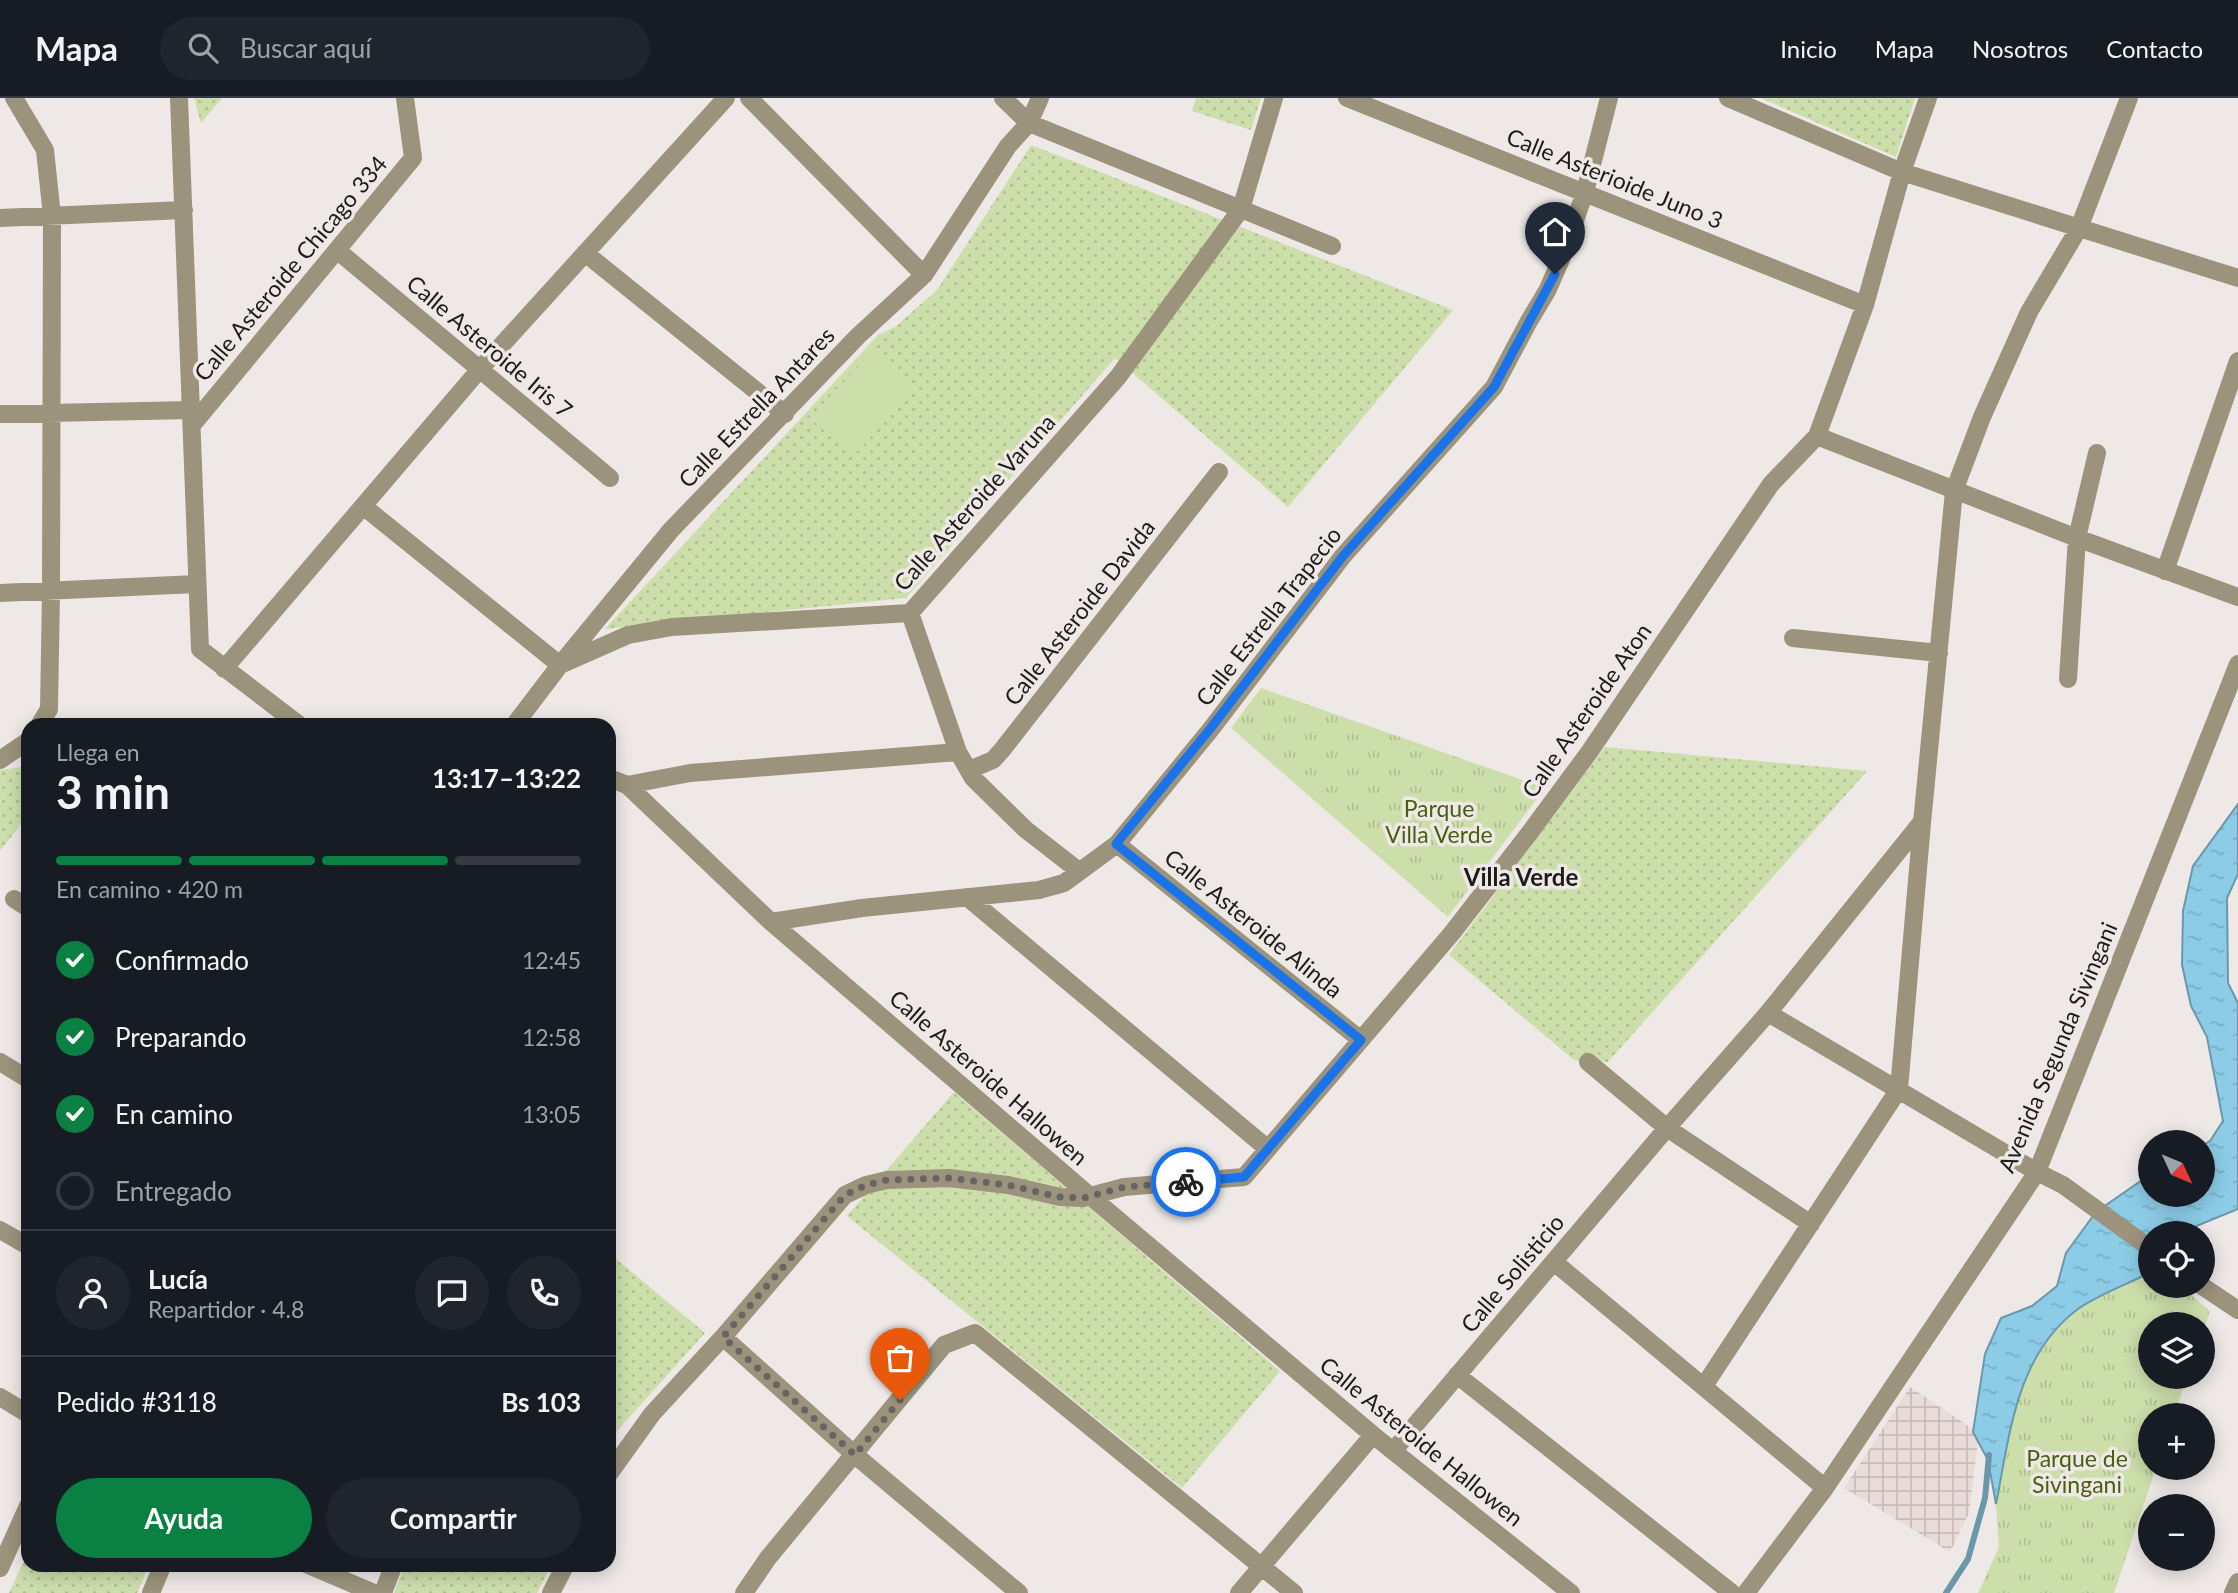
<!DOCTYPE html>
<html lang="es">
<head>
<meta charset="utf-8">
<style>
	:root { --surface:#171b24; --page:#20242c; --text:#f1f3f6; --muted:#9ea1a6; --line:#363941; --accent:#0b8043 }
	body { margin:0; font-family:Lato,sans-serif; background:var(--page); color:var(--text); height:100vh; display:flex; flex-direction:column; font-size:26px; white-space:nowrap }
	* { box-sizing:border-box; margin:0 }
	p { font-size:23px; color:var(--muted) }
	.icon { flex:none; width:38px; height:38px; fill:none; stroke:currentColor; stroke-width:2; stroke-linecap:round; stroke-linejoin:round }
	.map { position:relative; flex:1; overflow:hidden }
	.sheet { position:absolute; left:21px; top:620px; width:595px; height:854px; display:flex; flex-direction:column; background:var(--surface); border-radius:21px; box-shadow:0 4px 18px #0003 }
	.sheet>* { flex:none }
	.needle { width:46px; rotate:134deg }
	.controls { position:absolute; left:2138px; top:1032px; display:grid; gap:14px }
	.controls a { display:grid; place-items:center; width:77px; height:77px; border-radius:50%; background:var(--surface); box-shadow:0 4px 18px #0003; font-size:35px }
	.pin { position:absolute; display:grid; place-items:center; width:60px; height:60px; color:#fff; margin:-72px -30px; border-radius:50% 50% 50% 0; rotate:-45deg; box-shadow:0 0 7px #0007 }
	.pin .icon { rotate:45deg }
	.courier { position:absolute; display:grid; place-items:center; width:70px; height:70px; margin:-35px; border:5px solid #1a73e8; border-radius:50%; background:#fff; color:#222; box-shadow:0 2px 9px #0007 }
	.summary em { font-style:normal; font-weight:700 }
	.summary div { display:flex; flex-direction:column-reverse }
	.summary { display:flex; align-items:center; justify-content:space-between; height:119px; padding:0 35px }
	h1 { font-size:46px; font-weight:700; line-height:52px }
	.bar { display:grid; grid-template-columns:repeat(4,1fr); gap:10px 7px; align-content:center; height:84px; padding:0 35px }
	.bar i { height:9px; border-radius:5px; background:var(--line) }
	.bar .on { background:var(--accent) }
	.bar p { grid-column:span 4 }
	.line { display:flex; align-items:center; gap:18px; padding:0 35px; border-top:2px solid var(--line) }
	.line div { flex:1 }
	.round { display:grid; place-items:center; flex:none; width:74px; height:74px; border-radius:37px; background:var(--page) }
	ol { padding:0 35px; list-style:none }
	li { display:flex; align-items:center; gap:21px; height:77px }
	li p { margin-inline-start:auto }
	li .icon { padding:7px; border-radius:50%; background:var(--accent); color:#fff; stroke-width:4 }
	li:last-child { color:var(--muted) }
	li i { width:38px; height:38px; border:4px solid var(--line); border-radius:50% }
	.cta { display:flex; gap:14px; margin-top:auto; padding:14px 35px }
	.cta a { flex:1; height:80px; border-radius:42px; background:var(--accent); color:#fff; font-size:28px; font-weight:700; line-height:80px; text-align:center }
	.cta a+a { background:var(--page); color:var(--text) }
	header { display:flex; align-items:center; gap:42px; box-sizing:border-box; height:98px; padding:0 35px; background:var(--surface); border-bottom:2px solid var(--line) }
	header strong { font-size:33px }
	nav { display:flex; gap:38px; margin-inline-start:auto; font-size:24px }
	.search { width:490px; height:63px; background:var(--page); display:flex; align-items:center; gap:18px; box-sizing:border-box; padding:0 24px; border-radius:38px; color:var(--muted); font-size:26px }
	.map>svg:first-child { display:block }
</style>
</head>
<body>
<header>
<strong>Mapa</strong>
<div class="search"><svg class="icon" aria-label="search" viewBox="0 0 24 24"><circle cx="10" cy="10" r="6"/><path d="M15 15l6 6"/></svg>Buscar aquí</div>
<nav><a>Inicio</a><a>Mapa</a><a>Nosotros</a><a>Contacto</a></nav>
</header>
<div class="map">
<svg width="2238" height="1495" viewBox="0 0 2238 1495">
	<defs>
		<pattern id="industrial-grid" width="8" height="8" patternUnits="userSpaceOnUse" patternTransform="scale(1.75)"><rect width="8" height="8" fill="#e9dcd6"/><path d="M0 4h8M4 0v8" fill="none" stroke="#c7bcb7"/></pattern>
		<pattern id="grass-dots" width="8" height="8" patternUnits="userSpaceOnUse" patternTransform="scale(1.75)"><rect width="8" height="8" fill="#ccdfab"/><path d="M2 2h.1M6 6h.1" fill="none" stroke="#afbf93" stroke-width="1.8" stroke-linecap="round"/></pattern>
		<pattern id="park-tufts" width="24" height="20" patternUnits="userSpaceOnUse" patternTransform="scale(1.75)"><rect width="24" height="20" fill="#ccdfab"/><path d="M3 7l-1-3M5 7V3M7 7l1-3M15 17l-1-3M17 17v-4M19 17l1-3" fill="none" stroke="#afbf93"/></pattern>
		<pattern id="water-ripples" width="26" height="14" patternUnits="userSpaceOnUse" patternTransform="scale(1.75)"><rect width="26" height="14" fill="#8ccce7"/><path d="M2 4q2-2 4 0t4 0M15 11q2-2 4 0t4 0" fill="none" stroke="#78afc6"/></pattern>
	</defs>
	<rect width="100%" height="100%" fill="#eee9e6"/>
	<path fill="url(#industrial-grid)" d="M 1910,1289 L 1979,1335 L 1969,1415 L 1950,1454 L 1844,1390 Z"/>
	<path fill="url(#grass-dots)" d="M 194,0 L 222,0 L 201,25 Z
		M 1196,0 L 1261,0 L 1251,32 L 1192,13 Z
		M 1761,0 L 1915,0 L 1896,59 Z
		M 1031,47 L 1453,212 L 1288,409 L 1115,260 L 906,500 L 605,531 L 878,237 L 895,229 L 937,192 Z
		M 1605,649 L 1867,673 L 1608,964 L 1574,962 L 1449,857 Z
		M 28,668 L 28,717 L 0,753 L 0,672 Z
		M 954,994 L 1280,1273 L 1182,1390 L 847,1118 Z
		M 609,1155 L 705,1235 L 609,1342 Z
		M 28,1454 L 28,1466 L 149,1467 L 137,1495 L 9,1495 Z
		M 405,1467 L 405,1466 L 551,1467 L 537,1495 L 394,1495 Z"/>
	<path fill="url(#park-tufts)" d="M 1261,590 L 1545,690 L 1448,819 L 1231,630 Z
		M 2151,1174 L 2151,1188 L 2180,1188 L 2210,1213 L 2203,1233 L 2203,1227 L 2151,1227 L 2151,1279 L 2187,1279 L 2174,1318 L 2151,1318 L 2151,1370 L 2156,1370 L 2114,1495 L 1978,1495 L 1999,1449 L 1996,1406 L 2012,1322 L 2023,1282 L 2051,1237 L 2079,1210 Z"/>
	<path fill="#ccdfab" d="M 875,250 L 917,289 L 852,359 L 810,320 Z"/>
	<path fill="url(#water-ripples)" stroke="#6b97aa" stroke-width="2" d="M 2238,706 L 2238,776 L 2227,800 L 2228,885 L 2238,905 L 2238,1111 L 2189,1131 L 2186,1136 L 2151,1136 L 2151,1174 C 2130,1185 2096,1198 2078,1211 C 2016,1257 2010,1336 1996,1406 L 1988,1362 L 1973,1334 L 1985,1256 L 2001,1220 L 2032,1208 L 2057,1188 L 2066,1155 L 2096,1114 L 2151,1076 L 2151,1097 L 2203,1097 L 2203,1047 L 2210,1043 L 2223,1023 L 2207,939 L 2191,908 L 2182,867 L 2183,813 L 2193,768 Z"/>
	<g fill="none" stroke-linecap="round" stroke-linejoin="round">
		<path stroke="#6b97aa" stroke-width="6" d="M 1946,1495 L 1968,1461 L 1985,1400 L 1989,1357"/>
		<path stroke="#9b937c" stroke-width="18" d="M 14,0 L 45,52 L 52,118 L 51,495 L 49,611 L 40,626
			M 179,0 L 200,551 L 298,626
			M 749,0 L 924,177
			M 1003,0 L 1029,25 L 1332,148
			M 1347,0 L 1865,207
			M 1728,0 L 1902,74 L 2238,180
			M 0,120 L 184,112
			M 338,153 L 610,380
			M 585,155 L 785,316
			M 0,316 L 192,312
			M 193,326 L 413,60 L 405,0
			M 1817,338 L 2077,440 L 2238,499
			M 363,408 L 560,567
			M 2165,473 L 2238,263
			M 0,495 L 196,486
			M 910,515 L 958,654 L 973,680 L 1025,731 L 1079,773
			M 1793,540 L 1939,555
			M 560,567 L 628,537 L 672,529 L 910,515 L 1118,279 L 1241,111 L 1274,0
			M 224,571 L 480,271 L 726,0
			M 2068,581 L 2077,440 L 2097,355
			M 515,626 L 560,567 L 671,432 L 858,238 L 924,177 L 1008,48 L 1029,25 L 1040,0
			M 0,662 L 28,643
			M 969,672 L 993,662 L 1002,652 L 1219,374
			M 609,680 L 627,687 L 771,824 L 1090,1098 L 1373,1337 L 1571,1495
			M 627,687 L 690,675 L 958,654
			M 1117,746 L 1361,942
			M 967,799 L 1268,1051
			M 14,801 L 28,810
			M 771,824 L 862,810 L 1039,792 L 1064,785 L 1117,746 L 1211,631 L 1343,458 L 1494,289 L 1529,223 L 1547,193 L 1562,159 L 1585,94 L 1609,0
			M 1768,915 L 2037,1074 L 2063,1087 L 2151,1151
			M 0,964 L 28,981
			M 1588,964 L 1667,1030 L 1811,1126
			M 0,1132 L 28,1148
			M 1554,1164 L 1825,1390
			M 2202,1188 L 2238,1212
			M 723,1239 L 855,1357 L 1019,1495
			M 1457,1277 L 1732,1495
			M 1704,1288 L 1899,991 L 1922,725 L 1954,393 L 1982,319 L 2029,214 L 2079,130 L 2129,0
			M 0,1299 L 28,1316
			M 1394,1352 L 1667,1030 L 1768,915 L 1921,725
			M 609,1376 L 652,1316 L 723,1239 L 845,1097 L 866,1087 L 887,1082 L 949,1080 L 1008,1087 L 1060,1099 L 1083,1100 L 1124,1089 L 1244,1079 L 1452,835 L 1531,733 L 1590,653 L 1771,386 L 1817,338 L 1865,207 L 1902,74 L 1928,0
			M 306,1466 L 374,1495
			M 0,1470 L 28,1408
			M 151,1495 L 163,1466
			M 383,1495 L 394,1466
			M 551,1495 L 566,1466
			M 744,1495 L 768,1460 L 944,1247 L 975,1235 L 1294,1495
			M 1239,1495 L 1373,1337
			M 1746,1495 L 1825,1390 L 2037,1074 L 2238,566
			M 2233,1495 L 2238,1484"/>
	</g>
	<g fill="none" stroke-linecap="round" stroke-linejoin="round">
		<path stroke="#676462" stroke-width="7" stroke-dasharray="0 12.6" d="M 900,1302 L 855,1357 L 723,1239 L 845,1097 L 866,1087 L 887,1082 L 949,1080 L 1008,1087 L 1059,1099 L 1083,1100 L 1125,1089 L 1186,1084"/>
		<path stroke="#1a73e8" stroke-width="9" d="M 1186,1084 L 1244,1079 L 1361,942 L 1116,746 L 1210,631 L 1343,458 L 1494,289 L 1555,176"/>
	</g>
	<g text-anchor="middle" dominant-baseline="central" stroke-width="7" stroke-linejoin="round" paint-order="stroke">
		<g font-size="23" fill="#1e1c1b" stroke="#eee9e6">
			<text transform="translate(1615 80) rotate(22)">Calle Asterioide Juno 3</text>
			<text transform="translate(290 170) rotate(-50)">Calle Asteroide Chicago 334</text>
			<text transform="translate(490 248) rotate(40)">Calle Asteroide Iris 7</text>
			<text transform="translate(756 309) rotate(-46)">Calle Estrella Antares</text>
			<text transform="translate(974 404) rotate(-48)">Calle Asteroide Varuna</text>
			<text transform="translate(1079 514) rotate(-52)">Calle Asteroide Davida</text>
			<text transform="translate(1268 518) rotate(-52)">Calle Estrella Trapecio</text>
			<text transform="translate(1586 612) rotate(-55)">Calle Asteroide Aton</text>
			<text transform="translate(1254 825) rotate(39)">Calle Asteroide Alinda</text>
			<text transform="translate(2057 949) rotate(-67)">Avenida Segunda Sivingani</text>
			<text transform="translate(989 979) rotate(41)">Calle Asteroide Hallowen</text>
			<text transform="translate(1512 1175) rotate(-50)">Calle Solisticio</text>
			<text transform="translate(1422 1343) rotate(39)">Calle Asteroide Hallowen</text>
		</g>
		<g font-size="23" fill="#4a5f0e" stroke="#eee9e6">
			<text x="1439" y="710">Parque<tspan x="1439" dy="26">Villa Verde</tspan></text>
			<text x="2077" y="1360">Parque de<tspan x="2077" dy="26">Sivingani</tspan></text>
		</g>
		<g font-size="24" font-weight="bold" fill="#1e1c1b" stroke="#eee9e6">
			<text x="1521" y="778">Villa Verde</text>
		</g>
	</g>
</svg>
<div class="controls">
<a><svg class="needle" viewBox="-14 -14 28 28"><path d="M0-13l5 13h-10z" fill="#e53935"/><path d="M0 13l5-13h-10z" fill="#9ea1a6"/></svg></a>
<a><svg class="icon" aria-label="locate" viewBox="0 0 24 24"><circle cx="12" cy="12" r="6"/><path d="M12 2v4M12 18v4M2 12h4M18 12h4"/></svg></a>
<a><svg class="icon" aria-label="layers" viewBox="0 0 24 24"><path d="M12 4l9 5-9 5-9-5zM3 14l9 5 9-5"/></svg></a>
<a>+</a>
<a>−</a>
</div>
<div class="pin" style="left:900px;top:1302px;background:#ea580c"><svg class="icon" aria-label="bag" viewBox="0 0 24 24"><path d="M5 8h14l-1 12H6zM9 8a3 3 0 0 1 6 0"/></svg></div>
<div class="pin" style="left:1555px;top:176px;background:#1f2937"><svg class="icon" aria-label="home" viewBox="0 0 24 24"><path d="M3 11l9-7 9 7M6 9v11h12V9"/></svg></div>
<div class="courier" style="left:1186px;top:1084px"><svg class="icon" aria-label="bike" viewBox="0 0 24 24"><circle cx="6" cy="16" r="4"/><circle cx="18" cy="16" r="4"/><path d="M6 16l4-8h5l3 8M10 8l3 8H6M13 5h3"/></svg></div>
<section class="sheet">
<div class="summary"><div><h1>3 min</h1><p>Llega en</p></div><em>13:17–13:22</em></div>
<div class="bar"><i class="on"></i><i class="on"></i><i class="on"></i><i></i><p>En camino · 420 m</p></div>
<ol>
<li><svg class="icon" aria-label="check" viewBox="0 0 24 24"><path d="M5 12l5 5 9-10"/></svg>Confirmado<p>12:45</p></li>
<li><svg class="icon" aria-label="check" viewBox="0 0 24 24"><path d="M5 12l5 5 9-10"/></svg>Preparando<p>12:58</p></li>
<li><svg class="icon" aria-label="check" viewBox="0 0 24 24"><path d="M5 12l5 5 9-10"/></svg>En camino<p>13:05</p></li>
<li><i></i>Entregado</li>
</ol>
<div class="line" style="height:126px"><a class="round"><svg class="icon" aria-label="person" viewBox="0 0 24 24"><circle cx="12" cy="8" r="4"/><path d="M4 21q1-7 8-7t8 7"/></svg></a><div><b>Lucía</b><p>Repartidor · 4.8</p></div><a class="round"><svg class="icon" aria-label="chat" viewBox="0 0 24 24"><path d="M4 5h16v11H9l-5 4z"/></svg></a><a class="round"><svg class="icon" aria-label="phone" viewBox="0 0 24 24"><path d="M5 4h4l2 5-3 2q2 4 5 5l2-3 5 2v4C11 20 4 13 5 4z"/></svg></a></div>
<div class="line" style="height:91px"><div>Pedido #3118</div><b>Bs 103</b></div>
<div class="cta"><a>Ayuda</a><a>Compartir</a></div>
</section>
</div>
</body>
</html>
